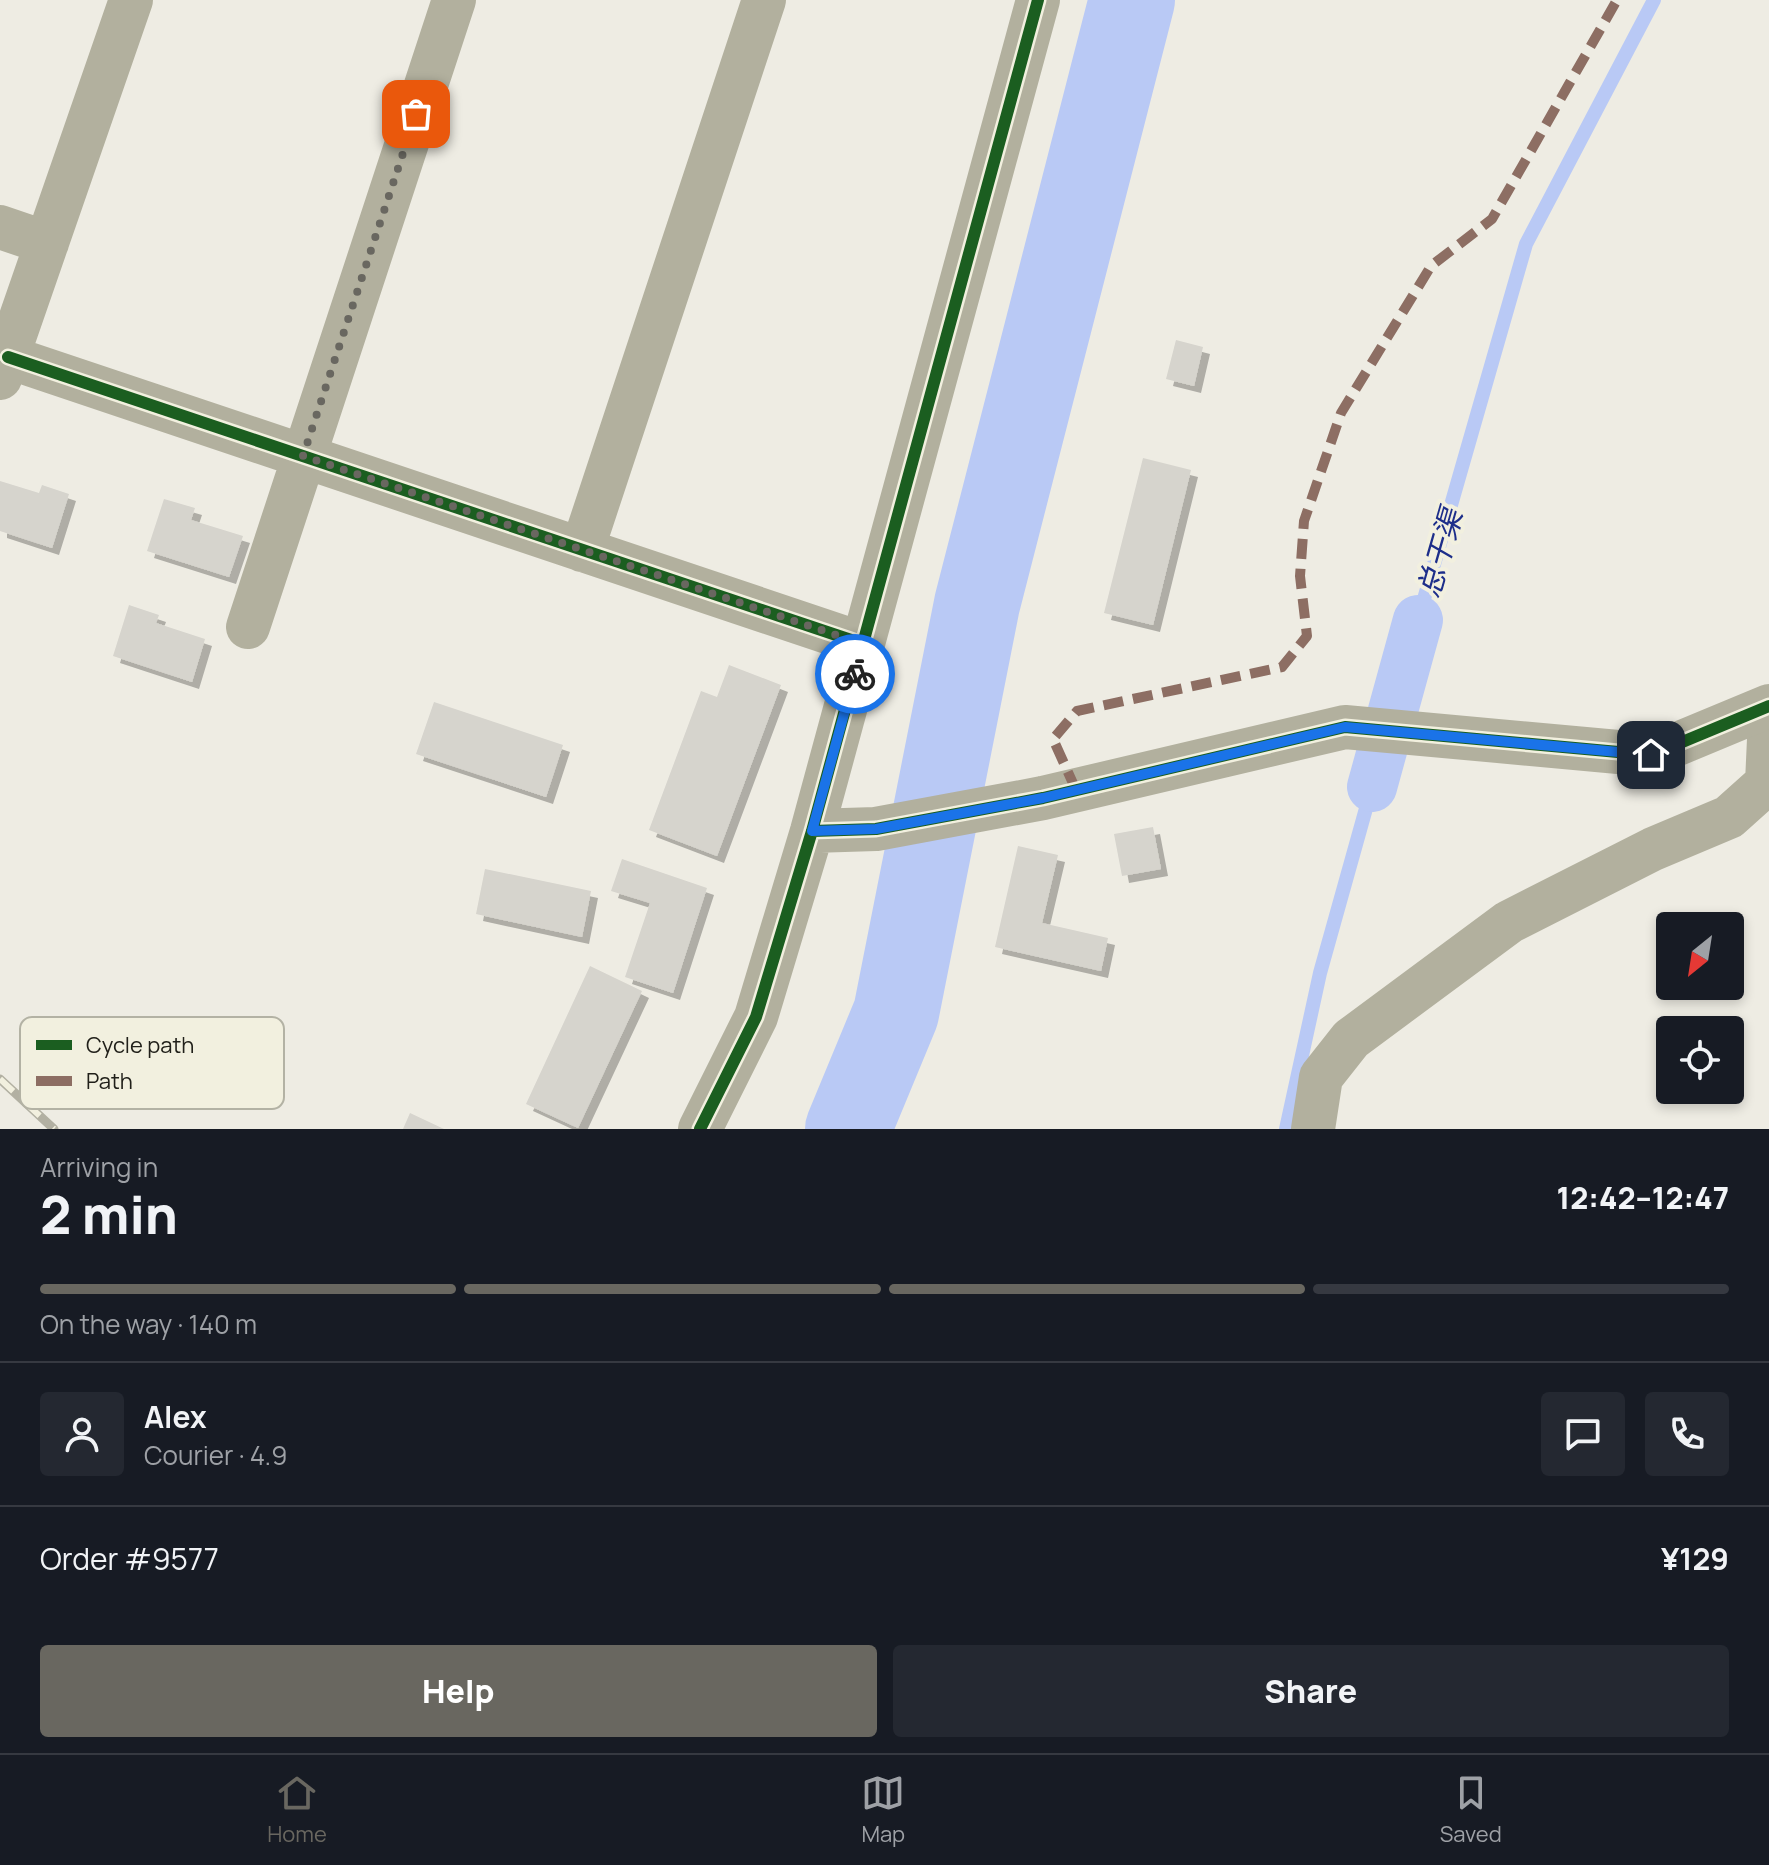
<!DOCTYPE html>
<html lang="en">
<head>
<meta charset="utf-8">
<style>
	:root { --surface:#171b24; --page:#242831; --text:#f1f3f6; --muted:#9ea1a6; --line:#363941; --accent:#696760 }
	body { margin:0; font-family:Manrope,"Noto Sans SC",sans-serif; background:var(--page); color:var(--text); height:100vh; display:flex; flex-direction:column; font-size:30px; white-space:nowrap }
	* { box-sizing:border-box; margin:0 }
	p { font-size:26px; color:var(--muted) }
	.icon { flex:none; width:44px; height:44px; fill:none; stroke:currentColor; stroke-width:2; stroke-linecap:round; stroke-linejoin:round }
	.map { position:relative; height:1129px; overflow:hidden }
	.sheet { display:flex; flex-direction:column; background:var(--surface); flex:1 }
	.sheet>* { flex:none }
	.needle { width:52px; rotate:210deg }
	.tools { position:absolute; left:1656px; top:912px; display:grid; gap:16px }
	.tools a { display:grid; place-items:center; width:88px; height:88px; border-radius:8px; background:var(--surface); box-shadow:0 4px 12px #0003; font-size:40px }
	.pin { position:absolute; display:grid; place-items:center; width:68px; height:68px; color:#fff; margin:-34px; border-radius:16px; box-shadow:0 4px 12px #0006 }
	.courier { position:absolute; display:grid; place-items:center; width:80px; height:80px; margin:-40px; border:6px solid #1a73e8; border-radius:50%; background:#fff; color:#222; box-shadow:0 2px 10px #0007 }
	.headline em { font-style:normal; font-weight:800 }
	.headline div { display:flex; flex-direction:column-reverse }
	.headline { display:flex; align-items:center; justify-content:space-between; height:136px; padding:0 40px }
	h1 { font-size:52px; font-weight:800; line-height:60px }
	.bar { display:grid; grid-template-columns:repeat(4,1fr); gap:12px 8px; align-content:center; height:96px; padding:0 40px }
	.bar i { height:10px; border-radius:6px; background:var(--line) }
	.bar .on { background:var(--accent) }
	.bar p { grid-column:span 4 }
	.line { display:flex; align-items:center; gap:20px; padding:0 40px; border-top:2px solid var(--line) }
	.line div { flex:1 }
	.round { display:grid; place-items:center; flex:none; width:84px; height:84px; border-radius:8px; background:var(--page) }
	.button { display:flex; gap:16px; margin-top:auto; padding:16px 40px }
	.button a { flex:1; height:92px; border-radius:8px; background:var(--accent); color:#fff; font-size:32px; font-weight:800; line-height:92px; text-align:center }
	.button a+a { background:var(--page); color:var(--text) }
	.menu { display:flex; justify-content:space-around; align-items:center; height:112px; border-top:2px solid var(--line); background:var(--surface); font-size:22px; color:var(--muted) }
	.menu a { display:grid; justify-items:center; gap:4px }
	.menu .on { color:var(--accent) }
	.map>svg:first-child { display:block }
</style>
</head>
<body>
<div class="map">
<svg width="1769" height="1129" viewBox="0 0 1769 1129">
	<defs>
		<filter id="shadow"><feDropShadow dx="7" dy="7" stdDeviation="0" flood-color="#0004"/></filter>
	</defs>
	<rect width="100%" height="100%" fill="#eeece3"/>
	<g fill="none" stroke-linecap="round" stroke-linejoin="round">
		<path stroke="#b9c9f5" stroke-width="14" d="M 1418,620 L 1526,244 L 1654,0
			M 1286,1129 L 1320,973 L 1372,787"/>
		<path stroke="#b9c9f5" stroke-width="50" d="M 1372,787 L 1418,620"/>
		<path stroke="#b9c9f5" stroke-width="86" d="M 848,1129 L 896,1013 L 977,604 L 1132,0"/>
	</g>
	<path fill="#d6d4cd" filter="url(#shadow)" d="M 1176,340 L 1203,347 L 1194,386 L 1166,379 Z
		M 1143,458 L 1191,470 L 1153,625 L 1104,613 Z
		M 0,481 L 39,493 L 42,485 L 69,494 L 52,548 L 0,531 Z
		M 164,499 L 195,508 L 191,520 L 243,536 L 229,577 L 147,551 Z
		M 129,605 L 159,615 L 156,623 L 205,639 L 192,682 L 113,656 Z
		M 729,665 L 781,685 L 717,856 L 649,830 L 701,691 L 717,697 Z
		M 434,702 L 563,745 L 546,797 L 416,754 Z
		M 1153,827 L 1161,869 L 1122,876 L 1114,834 Z
		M 1018,846 L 1058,855 L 1042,923 L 1108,938 L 1101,971 L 995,947 Z
		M 622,859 L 707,888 L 673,993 L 625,977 L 650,903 L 611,891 Z
		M 485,869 L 591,891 L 582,937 L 476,914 Z
		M 590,966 L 642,991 L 578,1128 L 526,1104 Z
		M 410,1113 L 444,1129 L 403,1129 Z"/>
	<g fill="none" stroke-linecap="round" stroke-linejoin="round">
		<path stroke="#b2b09e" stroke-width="44" d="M 0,227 L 47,243
			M 8,357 L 863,644
			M 0,378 L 131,0
			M 582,550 L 764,0
			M 248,627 L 454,0
			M 1313,1129 L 1321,1077 L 1351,1039 L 1509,922 L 1653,849 L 1729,817 L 1767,783 L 1769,739"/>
		<path stroke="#b2b09e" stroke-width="44" d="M 812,831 L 876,829 L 1043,798 L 1345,727 L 1651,755 L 1769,706
			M 700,1129 L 756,1017 L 812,831 L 1038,0"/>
		<defs>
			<path id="rail" d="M 0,1079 L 54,1129"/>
		</defs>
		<use href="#rail" stroke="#b2b0a2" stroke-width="9"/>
		<use href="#rail" stroke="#f2f0df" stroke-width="6" stroke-dasharray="18" stroke-linecap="butt"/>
		<path stroke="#8d6e63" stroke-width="10" stroke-dasharray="20 10" stroke-linecap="butt" d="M 1076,790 L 1053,739 L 1077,711 L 1282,667 L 1307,636 L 1300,576 L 1304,521 L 1341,413 L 1431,266 L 1492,219 L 1617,0"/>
		<defs>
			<path id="cycleway" d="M 8,357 L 863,644
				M 812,831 L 876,829 L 1043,798 L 1345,727 L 1651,755 L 1769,706
				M 700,1129 L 756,1017 L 812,831 L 1038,0"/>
		</defs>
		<use href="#cycleway" stroke="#f2f0df" stroke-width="17"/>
		<use href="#cycleway" stroke="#1b5e20" stroke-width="12"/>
	</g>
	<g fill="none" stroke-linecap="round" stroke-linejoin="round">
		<path stroke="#696760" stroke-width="8" stroke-dasharray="0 14.4" d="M 416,114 L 303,456 L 863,644 L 855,674"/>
		<path stroke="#1a73e8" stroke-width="10" d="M 855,674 L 812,831 L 876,829 L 1043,798 L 1345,727 L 1651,755"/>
	</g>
	<g text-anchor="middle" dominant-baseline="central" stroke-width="8" stroke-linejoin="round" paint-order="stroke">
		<g font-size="30" font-style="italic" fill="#1d2e8a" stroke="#f2f0df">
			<text transform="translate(1439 553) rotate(-74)">总干渠</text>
		</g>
	</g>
	<rect x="20" y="1017" width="264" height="92" rx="12" fill="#f2f0df" stroke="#b3b2a4" stroke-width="2"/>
	<rect x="36" y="1040" width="36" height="10" fill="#1b5e20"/>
	<rect x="36" y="1076" width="36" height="10" fill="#8d6e63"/>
	<g font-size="22" fill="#21201a">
		<text x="86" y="1053">Cycle path</text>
		<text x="86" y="1089">Path</text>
	</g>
</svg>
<div class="tools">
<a><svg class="needle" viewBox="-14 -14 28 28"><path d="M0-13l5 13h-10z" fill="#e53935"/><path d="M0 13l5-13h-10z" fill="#9ea1a6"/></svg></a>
<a><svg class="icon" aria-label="locate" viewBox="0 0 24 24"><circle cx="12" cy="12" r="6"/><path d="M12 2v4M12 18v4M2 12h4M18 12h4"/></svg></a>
</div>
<div class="pin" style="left:416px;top:114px;background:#ea580c"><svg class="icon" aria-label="bag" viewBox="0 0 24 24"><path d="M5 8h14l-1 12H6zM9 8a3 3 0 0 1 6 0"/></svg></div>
<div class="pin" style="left:1651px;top:755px;background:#1f2937"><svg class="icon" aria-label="home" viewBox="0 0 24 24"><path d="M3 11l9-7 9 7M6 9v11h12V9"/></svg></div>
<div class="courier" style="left:855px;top:674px"><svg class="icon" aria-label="bike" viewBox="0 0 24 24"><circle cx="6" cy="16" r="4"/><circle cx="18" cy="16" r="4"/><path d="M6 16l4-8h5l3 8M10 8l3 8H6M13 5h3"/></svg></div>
</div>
<section class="sheet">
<div class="headline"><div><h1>2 min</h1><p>Arriving in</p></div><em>12:42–12:47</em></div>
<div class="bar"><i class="on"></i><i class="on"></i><i class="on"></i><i></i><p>On the way · 140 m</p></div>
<div class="line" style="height:144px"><a class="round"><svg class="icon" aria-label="person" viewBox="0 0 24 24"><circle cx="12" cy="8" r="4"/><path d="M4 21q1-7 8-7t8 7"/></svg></a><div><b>Alex</b><p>Courier · 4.9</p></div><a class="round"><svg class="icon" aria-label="chat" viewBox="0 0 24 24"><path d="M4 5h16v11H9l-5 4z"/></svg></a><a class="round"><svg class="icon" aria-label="phone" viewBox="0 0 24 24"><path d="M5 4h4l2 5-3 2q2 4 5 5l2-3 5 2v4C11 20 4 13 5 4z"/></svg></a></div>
<div class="line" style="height:104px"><div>Order #9577</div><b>¥129</b></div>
<div class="button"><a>Help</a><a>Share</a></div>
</section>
<nav class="menu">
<a class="on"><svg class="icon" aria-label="home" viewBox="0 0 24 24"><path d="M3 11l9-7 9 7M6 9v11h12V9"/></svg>Home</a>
<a><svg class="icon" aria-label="map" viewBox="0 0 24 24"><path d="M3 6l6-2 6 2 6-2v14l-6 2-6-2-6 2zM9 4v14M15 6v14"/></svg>Map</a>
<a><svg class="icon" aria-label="saved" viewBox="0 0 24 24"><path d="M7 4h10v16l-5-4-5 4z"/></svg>Saved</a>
</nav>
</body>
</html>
